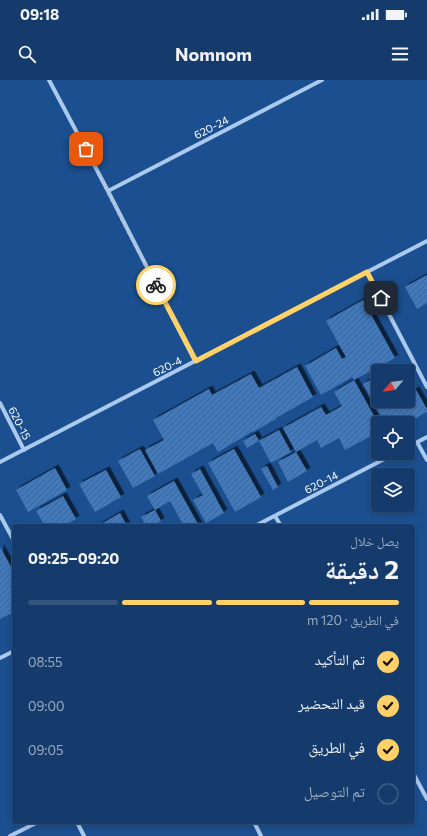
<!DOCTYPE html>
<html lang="ar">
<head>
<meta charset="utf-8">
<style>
	:root { --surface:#143b6b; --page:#1d4271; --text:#f1f3f6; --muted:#9dadc1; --line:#33557e; --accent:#ffd166 }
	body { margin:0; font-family:Commissioner,"Noto Naskh Arabic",sans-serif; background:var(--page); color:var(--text); direction:rtl; height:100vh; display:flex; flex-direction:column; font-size:15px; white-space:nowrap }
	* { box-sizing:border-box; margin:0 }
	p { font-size:13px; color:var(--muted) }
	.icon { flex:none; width:22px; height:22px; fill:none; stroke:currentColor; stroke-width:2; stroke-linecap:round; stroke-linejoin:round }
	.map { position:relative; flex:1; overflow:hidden; direction:ltr }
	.sheet { position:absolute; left:12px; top:444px; width:403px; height:300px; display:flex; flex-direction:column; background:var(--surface); border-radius:4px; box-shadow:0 2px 6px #0003,0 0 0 1px var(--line); direction:rtl }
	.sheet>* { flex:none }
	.needle { width:26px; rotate:241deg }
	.controls { position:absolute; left:371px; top:284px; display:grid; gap:8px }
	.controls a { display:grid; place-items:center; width:44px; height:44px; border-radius:4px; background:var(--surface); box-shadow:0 2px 6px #0003,0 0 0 1px var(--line); font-size:20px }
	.pin { position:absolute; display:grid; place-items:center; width:34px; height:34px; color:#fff; margin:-17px; border-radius:8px; box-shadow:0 2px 6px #0006 }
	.courier { position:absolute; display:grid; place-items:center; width:40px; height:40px; margin:-20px; border:3px solid #ffd166; border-radius:50%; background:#fff; color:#222; box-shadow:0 1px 5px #0007 }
	.headline em { font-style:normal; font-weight:700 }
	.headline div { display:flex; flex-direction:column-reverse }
	.headline { display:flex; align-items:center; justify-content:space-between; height:68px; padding:0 16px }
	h1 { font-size:26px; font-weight:700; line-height:30px }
	.bar { display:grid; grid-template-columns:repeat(4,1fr); gap:6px 4px; align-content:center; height:48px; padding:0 16px }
	.bar i { height:5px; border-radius:3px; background:var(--line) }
	.bar .current { background:var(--accent) }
	.bar p { grid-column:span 4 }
	ol { padding:0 16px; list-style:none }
	li { display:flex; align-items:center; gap:12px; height:44px }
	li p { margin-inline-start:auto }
	li .icon { padding:4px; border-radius:50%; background:var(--accent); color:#111; stroke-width:4 }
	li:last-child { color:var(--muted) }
	li i { width:22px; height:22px; border:2px solid var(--line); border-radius:50% }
	.status { display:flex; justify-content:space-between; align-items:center; height:28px; padding:0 20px; background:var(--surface); direction:ltr }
	.status svg { height:11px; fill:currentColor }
	header { display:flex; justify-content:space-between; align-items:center; height:52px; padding:0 16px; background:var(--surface); font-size:18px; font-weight:700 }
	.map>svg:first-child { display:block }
</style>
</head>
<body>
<div class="status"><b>09:18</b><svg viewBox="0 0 49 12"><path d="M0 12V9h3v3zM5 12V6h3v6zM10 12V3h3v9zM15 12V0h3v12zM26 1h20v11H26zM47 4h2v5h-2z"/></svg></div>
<header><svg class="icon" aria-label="menu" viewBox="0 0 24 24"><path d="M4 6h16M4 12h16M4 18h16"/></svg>Nomnom<svg class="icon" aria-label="search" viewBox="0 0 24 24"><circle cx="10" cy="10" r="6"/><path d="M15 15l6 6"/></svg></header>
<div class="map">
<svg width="427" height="756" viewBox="0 0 427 756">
	<defs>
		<pattern id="building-hatch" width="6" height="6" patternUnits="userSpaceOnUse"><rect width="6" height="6" fill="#4478b7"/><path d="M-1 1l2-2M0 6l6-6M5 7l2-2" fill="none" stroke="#486282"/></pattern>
		<filter id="shadow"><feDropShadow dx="3.5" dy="-3.5" stdDeviation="0" flood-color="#0009"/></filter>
	</defs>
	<rect width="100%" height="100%" fill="#1b4f8f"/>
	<path fill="url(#building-hatch)" filter="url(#shadow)" d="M 427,195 L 427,223 L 417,229 L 405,207 Z
		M 363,220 L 395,278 L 354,300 L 352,297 L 321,315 L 305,286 L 336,268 L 342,279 L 346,277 L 326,241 Z
		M 297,287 L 313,317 L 276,338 L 276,339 L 253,352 L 253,351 L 218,372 L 213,363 L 158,394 L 145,370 L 164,360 L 153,340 L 209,309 L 212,315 L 251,294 L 259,308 Z
		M 378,296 L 378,321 L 408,321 L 408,314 L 416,310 L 427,329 L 427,332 L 407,343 L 385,343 L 363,304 Z
		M 354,300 L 378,343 L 378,352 L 345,370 L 339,358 L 321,368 L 317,360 L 296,372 L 283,348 L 321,327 L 326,335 L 342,326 L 334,312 Z
		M 279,350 L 291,372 L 271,383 L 259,361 Z
		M 255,354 L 259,361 L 247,368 L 243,361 Z
		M 140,369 L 155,396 L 133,408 L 118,381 Z
		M 234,369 L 261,417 L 235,432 L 208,383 Z
		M 296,372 L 307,391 L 288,402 L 278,382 Z
		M 267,386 L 278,407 L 273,410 L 261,389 Z
		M 55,388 L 67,410 L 28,432 L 16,410 Z
		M 200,389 L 224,433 L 206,443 L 193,420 L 203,415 L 191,394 Z
		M 106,390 L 121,417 L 95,432 L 79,404 Z
		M 174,401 L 199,446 L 184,446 L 170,421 L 155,430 L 147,416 Z
		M 63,416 L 76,439 L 63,446 L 45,446 L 36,431 Z
		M 155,430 L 161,441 L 153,446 L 146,446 L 141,437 Z
		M 120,433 L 127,446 L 98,446 Z
		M 0,467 L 14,492 L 14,532 L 0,539 Z"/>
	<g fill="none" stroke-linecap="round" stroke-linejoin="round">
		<path stroke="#a9c9ee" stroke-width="4" d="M 49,0 L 108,111 L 195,281
			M 108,111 L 322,0
			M 367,192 L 427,307
			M 0,323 L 24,370
			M 417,362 L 427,380
			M 408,367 L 427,357
			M 0,382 L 427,161
			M 0,435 L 14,461
			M 275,436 L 281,446
			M 255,446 L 396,373
			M 0,578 L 14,571
			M 413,693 L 427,719
			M 77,742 L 84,756
			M 254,742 L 261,756
			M 10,756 L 38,742"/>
	</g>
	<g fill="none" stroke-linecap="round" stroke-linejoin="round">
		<path stroke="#afc1d8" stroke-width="4" stroke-dasharray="0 7.2" d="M 86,69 L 156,205"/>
		<path stroke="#ffd166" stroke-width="5" d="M 156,205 L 196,281 L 367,192 L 381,218"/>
	</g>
	<g text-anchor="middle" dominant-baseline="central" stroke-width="3" stroke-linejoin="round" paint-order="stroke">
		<g font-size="11" fill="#fff" stroke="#1b4f8f">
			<text transform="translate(211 47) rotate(-27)">620-24</text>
			<text transform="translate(167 286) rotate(-27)">620-4</text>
			<text transform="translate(20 343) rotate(63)">620-15</text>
			<text transform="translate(321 402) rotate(-27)">620-14</text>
		</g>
	</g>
</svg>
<div class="controls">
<a><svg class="needle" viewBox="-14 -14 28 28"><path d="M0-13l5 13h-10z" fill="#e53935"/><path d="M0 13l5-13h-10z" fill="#9dadc1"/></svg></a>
<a><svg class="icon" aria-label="locate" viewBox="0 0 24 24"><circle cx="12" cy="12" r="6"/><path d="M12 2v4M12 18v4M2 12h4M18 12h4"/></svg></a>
<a><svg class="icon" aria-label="layers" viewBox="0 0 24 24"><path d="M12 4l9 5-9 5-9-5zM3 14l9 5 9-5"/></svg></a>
</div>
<div class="pin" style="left:86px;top:69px;background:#ea580c"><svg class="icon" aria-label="bag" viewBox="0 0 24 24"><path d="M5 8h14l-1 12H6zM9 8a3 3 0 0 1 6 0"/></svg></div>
<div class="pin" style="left:381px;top:218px;background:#1f2937"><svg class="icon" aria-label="home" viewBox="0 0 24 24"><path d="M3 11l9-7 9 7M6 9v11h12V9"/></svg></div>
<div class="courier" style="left:156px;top:205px"><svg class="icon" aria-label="bike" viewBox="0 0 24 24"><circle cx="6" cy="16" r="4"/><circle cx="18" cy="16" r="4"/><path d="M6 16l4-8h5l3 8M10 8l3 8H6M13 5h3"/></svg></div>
<section class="sheet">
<div class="headline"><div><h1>2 دقيقة</h1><p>يصل خلال</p></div><em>09:20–09:25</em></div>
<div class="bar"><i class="current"></i><i class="current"></i><i class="current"></i><i></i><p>في الطريق · 120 m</p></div>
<ol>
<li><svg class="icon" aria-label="check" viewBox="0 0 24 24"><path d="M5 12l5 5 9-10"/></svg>تم التأكيد<p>08:55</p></li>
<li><svg class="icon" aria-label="check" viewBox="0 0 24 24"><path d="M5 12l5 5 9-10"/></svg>قيد التحضير<p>09:00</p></li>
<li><svg class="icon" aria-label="check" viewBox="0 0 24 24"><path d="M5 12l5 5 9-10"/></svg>في الطريق<p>09:05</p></li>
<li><i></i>تم التوصيل</li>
</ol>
</section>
</div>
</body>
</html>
